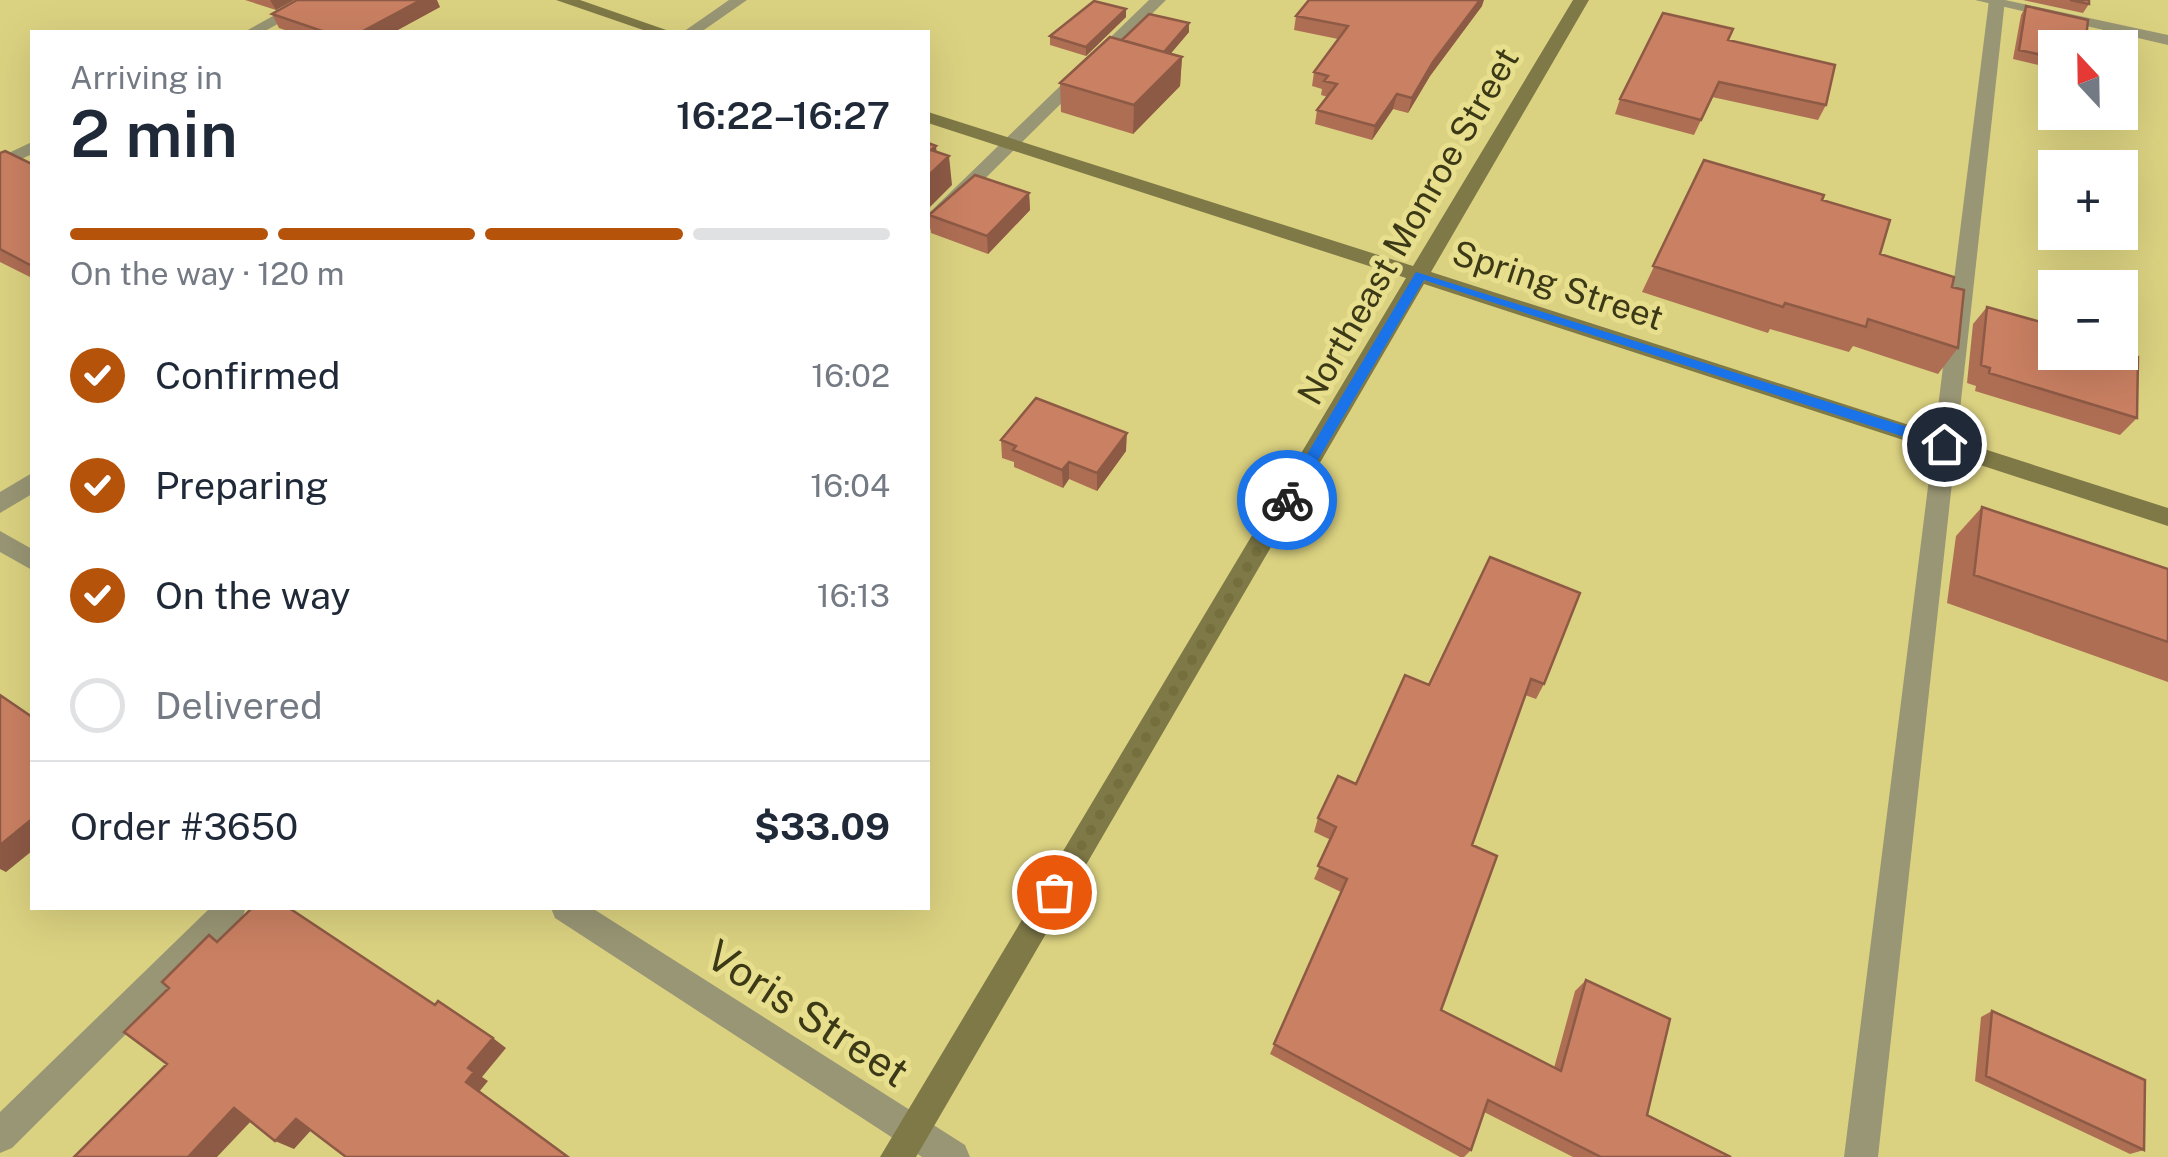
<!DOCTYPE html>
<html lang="en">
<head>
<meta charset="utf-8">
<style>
	:root { --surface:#fff; --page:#f2f2f3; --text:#1f2937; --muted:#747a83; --line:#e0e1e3; --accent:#b45309 }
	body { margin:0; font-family:"Public Sans",sans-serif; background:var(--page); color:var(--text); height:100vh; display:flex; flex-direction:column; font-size:38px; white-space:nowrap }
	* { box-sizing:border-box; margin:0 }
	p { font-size:32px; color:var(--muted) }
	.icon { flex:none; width:55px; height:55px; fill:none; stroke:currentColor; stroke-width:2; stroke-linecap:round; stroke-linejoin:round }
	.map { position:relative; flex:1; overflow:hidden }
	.sheet { position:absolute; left:30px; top:30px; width:900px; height:880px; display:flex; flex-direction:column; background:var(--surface); border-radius:0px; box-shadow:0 10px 40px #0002 }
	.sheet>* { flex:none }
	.needle { width:65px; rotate:338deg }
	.fabs { position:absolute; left:2038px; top:30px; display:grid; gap:20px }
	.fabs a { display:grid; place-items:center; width:100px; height:100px; border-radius:0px; background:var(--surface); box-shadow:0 10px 40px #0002; font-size:50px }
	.pin { position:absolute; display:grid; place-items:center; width:85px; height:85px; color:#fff; margin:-42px; border:5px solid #fff; border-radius:50%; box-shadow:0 2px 10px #0007 }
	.courier { position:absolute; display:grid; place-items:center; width:100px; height:100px; margin:-50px; border:8px solid #1a73e8; border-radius:50%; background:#fff; color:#222; box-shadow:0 2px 12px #0007 }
	.head em { font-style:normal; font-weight:600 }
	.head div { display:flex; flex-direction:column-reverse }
	.head { display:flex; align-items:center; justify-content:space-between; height:170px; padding:0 40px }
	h1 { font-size:65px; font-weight:600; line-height:75px }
	.bar { display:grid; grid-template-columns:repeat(4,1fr); gap:15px 10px; align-content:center; height:120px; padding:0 40px }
	.bar i { height:12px; border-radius:8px; background:var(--line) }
	.bar .active { background:var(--accent) }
	.bar p { grid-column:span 4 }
	.line { display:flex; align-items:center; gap:25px; padding:0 40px; border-top:2px solid var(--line) }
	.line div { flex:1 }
	ol { padding:0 40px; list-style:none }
	li { display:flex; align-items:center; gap:30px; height:110px }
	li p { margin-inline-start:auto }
	li .icon { padding:10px; border-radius:50%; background:var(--accent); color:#fff; stroke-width:4 }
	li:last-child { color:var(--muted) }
	li i { width:55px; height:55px; border:5px solid var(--line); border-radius:50% }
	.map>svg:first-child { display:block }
</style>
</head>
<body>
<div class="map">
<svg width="2168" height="1157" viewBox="0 0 2168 1157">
	<rect width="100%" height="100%" fill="#dbd281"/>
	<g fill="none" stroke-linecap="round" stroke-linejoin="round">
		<path fill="#999675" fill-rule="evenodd" d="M 302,0 L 322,0 L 263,32 L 244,32 Z
			M 1149,0 L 1166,0 L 935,228 L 928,230 L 928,214 Z
			M 1989,0 L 2005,0 L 1878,1157 L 1844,1157 Z
			M 32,142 L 32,154 L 0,169 L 0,157 Z
			M 210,908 L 246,908 L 242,918 L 12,1148 L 0,1153 L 0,1112 Z"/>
		<path fill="#999675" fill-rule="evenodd" d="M 729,0 L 747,0 L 701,32 L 683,32 Z
			M 1975,0 L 2005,0 L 2168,35 L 2168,45 Z
			M 32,473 L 32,494 L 0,513 L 0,492 Z
			M 0,531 L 32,549 L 32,570 L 0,552 Z
			M 551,908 L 592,908 L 965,1145 L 970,1157 L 922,1157 L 555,918 Z"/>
		<path fill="#7f7947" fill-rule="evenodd" d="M 556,0 L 580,0 L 672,32 L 649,32 Z
			M 1573,0 L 1589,0 L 1431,272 L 2168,508 L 2168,526 L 1424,284 L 916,1157 L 880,1157 L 1406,278 L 928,123 L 928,112 L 1413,266 Z"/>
	</g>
	<path fill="#ae6e54" d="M 245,0 L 294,0 L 276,10 Z
		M 2023,0 L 2089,0 L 2089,4 L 2083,13 Z
		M 1482,6 L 1430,76 L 1408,113 L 1393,109 L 1372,140 L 1315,124 L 1317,110 L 1328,97 L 1321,95 L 1322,89 L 1312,86 L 1314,72 L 1338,39 L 1294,30 L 1296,16 Z
		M 2026,6 L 2055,48 L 2055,69 L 2013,59 L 2021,15 Z
		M 440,7 L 394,32 L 291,32 L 279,28 L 272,14 Z
		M 1126,9 L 1126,17 L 1086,56 L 1050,45 L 1050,36 Z
		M 1189,23 L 1189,32 L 1170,54 L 1182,57 L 1180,86 L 1133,134 L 1061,112 L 1060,83 Z
		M 1728,40 L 1826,105 L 1818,120 L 1712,97 L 1694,135 L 1615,114 L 1620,99 Z
		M 0,153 L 32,164 L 32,278 L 0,262 Z
		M 1704,160 L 1822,200 L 1880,254 L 1952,287 L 1958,348 L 1938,374 L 1853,346 L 1849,352 L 1770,329 L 1768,333 L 1642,292 Z
		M 1029,193 L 1030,210 L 988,254 L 931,233 L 929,215 Z
		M 1987,307 L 2137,418 L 2120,435 L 1975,391 L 1976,386 L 1967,383 L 1973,324 Z
		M 1001,440 L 1126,451 L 1097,491 L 1069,479 L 1063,488 L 1014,467 L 1014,462 L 1002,458 Z
		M 1982,507 L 2168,569 L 2168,682 L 1947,603 L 1956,536 Z
		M 1490,557 L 1544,684 L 1536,699 L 1525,695 L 1472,845 L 1441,1010 L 1554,1068 L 1575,991 L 1586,980 L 1647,1115 L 1731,1157 L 1573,1157 L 1484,1112 L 1471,1150 L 1464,1157 L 1460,1157 L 1270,1054 L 1341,892 L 1314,879 L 1331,840 L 1314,832 L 1318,818 L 1356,784 L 1429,685 Z
		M 1992,1011 L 2144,1150 L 2130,1154 L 1975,1081 L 1981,1017 Z"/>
	<path fill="#8d5a45" d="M 270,0 L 294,0 L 276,10 Z
		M 421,0 L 437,0 L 440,7 L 394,32 L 361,32 Z
		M 1480,0 L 1484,0 L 1482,6 L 1430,76 L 1408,113 L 1412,98 L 1433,62 Z
		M 1126,9 L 1126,17 L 1086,56 L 1086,47 Z
		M 1189,23 L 1189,32 L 1151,77 L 1152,68 Z
		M 1182,57 L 1180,86 L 1133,134 L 1134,105 Z
		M 1397,94 L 1393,109 L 1372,140 L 1375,126 Z
		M 936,146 L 938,166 L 949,156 L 952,185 L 928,209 L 928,176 L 931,150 Z
		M 1029,193 L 1030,210 L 988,254 L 987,236 Z
		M 1127,433 L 1126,451 L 1097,491 L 1097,473 Z
		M 1069,462 L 1069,479 L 1063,488 L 1062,470 Z
		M 32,819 L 32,851 L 6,872 L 0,869 L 0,845 Z
		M 493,1038 L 506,1048 L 482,1077 L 488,1081 L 479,1092 L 466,1082 L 468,1068 Z
		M 234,1108 L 254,1118 L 217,1157 L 188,1157 Z
		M 296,1119 L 314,1127 L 294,1149 L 275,1141 Z"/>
	<path fill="#ca8062" stroke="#8d5a45" stroke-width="2.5" d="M 297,0 L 421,0 L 361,32 L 325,32 L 272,14 Z
		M 1309,0 L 1480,0 L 1433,62 L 1412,98 L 1397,94 L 1375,126 L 1317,110 L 1337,84 L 1324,81 L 1328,76 L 1314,72 L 1348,26 L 1296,16 Z
		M 2070,0 L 2089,0 L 2089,4 Z
		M 1094,1 L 1126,9 L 1086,47 L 1050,36 Z
		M 2026,6 L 2088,20 L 2085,48 L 2055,48 L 2055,58 L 2019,50 Z
		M 1663,13 L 1733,29 L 1728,40 L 1835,65 L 1826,105 L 1719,82 L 1701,120 L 1620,99 Z
		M 1149,14 L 1189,23 L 1164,52 L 1122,40 Z
		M 1110,37 L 1182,57 L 1134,105 L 1060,83 Z
		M 928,143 L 936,146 L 931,150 L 949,156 L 928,176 Z
		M 5,151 L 32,164 L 32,266 L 0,249 L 0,153 Z
		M 1704,160 L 1824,195 L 1822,200 L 1890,220 L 1880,254 L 1954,277 L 1952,287 L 1964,290 L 1958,348 L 1868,319 L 1866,327 L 1785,303 L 1783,307 L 1653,266 Z
		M 975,175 L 1029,193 L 987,236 L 929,215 Z
		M 1987,307 L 2055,326 L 2055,352 L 2120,352 L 2138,357 L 2137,418 L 1989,373 L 1990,368 L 1981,365 Z
		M 1036,398 L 1127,433 L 1097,473 L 1069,462 L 1062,470 L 1013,450 L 1016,446 L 1001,440 Z
		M 1982,507 L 2168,569 L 2168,642 L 1974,575 Z
		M 1490,557 L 1580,593 L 1544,684 L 1531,679 L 1472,845 L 1497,856 L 1441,1010 L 1561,1071 L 1586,980 L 1670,1019 L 1647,1115 L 1731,1157 L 1601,1157 L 1488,1100 L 1471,1150 L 1274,1044 L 1347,879 L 1318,866 L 1336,827 L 1318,818 L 1338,776 L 1356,784 L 1405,675 L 1429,685 Z
		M 0,695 L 32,717 L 32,819 L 0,845 Z
		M 252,908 L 289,908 L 435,1005 L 438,1001 L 493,1038 L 468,1068 L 474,1072 L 466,1082 L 568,1157 L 346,1157 L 296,1119 L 275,1141 L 234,1108 L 188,1157 L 74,1157 L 167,1064 L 124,1032 L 169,988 L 162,982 L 209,935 L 217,942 Z
		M 1992,1011 L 2145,1080 L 2144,1150 L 1986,1076 Z"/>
	<path fill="#1a73e8" d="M 1416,272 L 1949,440 L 1951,444 L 1938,448 L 1424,280 L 1292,504 L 1282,504 L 1282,496 Z"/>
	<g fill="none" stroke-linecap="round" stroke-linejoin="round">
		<path stroke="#746f3c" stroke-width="10" stroke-dasharray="0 18" d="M 1054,892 L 1287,500"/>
	</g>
	<g text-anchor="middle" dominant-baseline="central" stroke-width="10" stroke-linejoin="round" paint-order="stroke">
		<g font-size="35" fill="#3c3917" stroke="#e8df8e">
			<text transform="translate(1408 226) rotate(-60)">Northeast Monroe Street</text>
			<text transform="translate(1558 285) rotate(18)">Spring Street</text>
		</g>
		<g font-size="42" fill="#3c3917" stroke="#e8df8e">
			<text transform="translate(808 1013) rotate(33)">Voris Street</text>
		</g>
	</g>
</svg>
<div class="fabs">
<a><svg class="needle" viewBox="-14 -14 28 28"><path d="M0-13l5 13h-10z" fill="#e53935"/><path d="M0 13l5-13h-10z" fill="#747a83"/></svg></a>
<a>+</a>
<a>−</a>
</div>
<div class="pin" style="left:1054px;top:892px;background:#ea580c"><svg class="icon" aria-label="bag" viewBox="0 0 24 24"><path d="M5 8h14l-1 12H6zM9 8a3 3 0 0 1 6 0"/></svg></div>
<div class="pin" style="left:1944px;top:444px;background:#1f2937"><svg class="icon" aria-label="home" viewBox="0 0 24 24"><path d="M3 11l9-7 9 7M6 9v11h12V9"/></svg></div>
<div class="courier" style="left:1287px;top:500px"><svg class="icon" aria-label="bike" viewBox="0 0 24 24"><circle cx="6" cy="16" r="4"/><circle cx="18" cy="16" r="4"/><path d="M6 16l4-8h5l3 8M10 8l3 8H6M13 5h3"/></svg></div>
<section class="sheet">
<div class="head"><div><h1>2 min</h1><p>Arriving in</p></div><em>16:22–16:27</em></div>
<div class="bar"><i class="active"></i><i class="active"></i><i class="active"></i><i></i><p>On the way · 120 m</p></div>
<ol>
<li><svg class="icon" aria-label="check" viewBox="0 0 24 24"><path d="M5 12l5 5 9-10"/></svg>Confirmed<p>16:02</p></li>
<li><svg class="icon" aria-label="check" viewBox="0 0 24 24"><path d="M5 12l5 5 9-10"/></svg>Preparing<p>16:04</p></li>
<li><svg class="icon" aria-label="check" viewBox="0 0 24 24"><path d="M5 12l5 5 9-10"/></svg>On the way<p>16:13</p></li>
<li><i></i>Delivered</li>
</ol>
<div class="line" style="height:130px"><div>Order #3650</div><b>$33.09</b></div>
</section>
</div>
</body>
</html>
